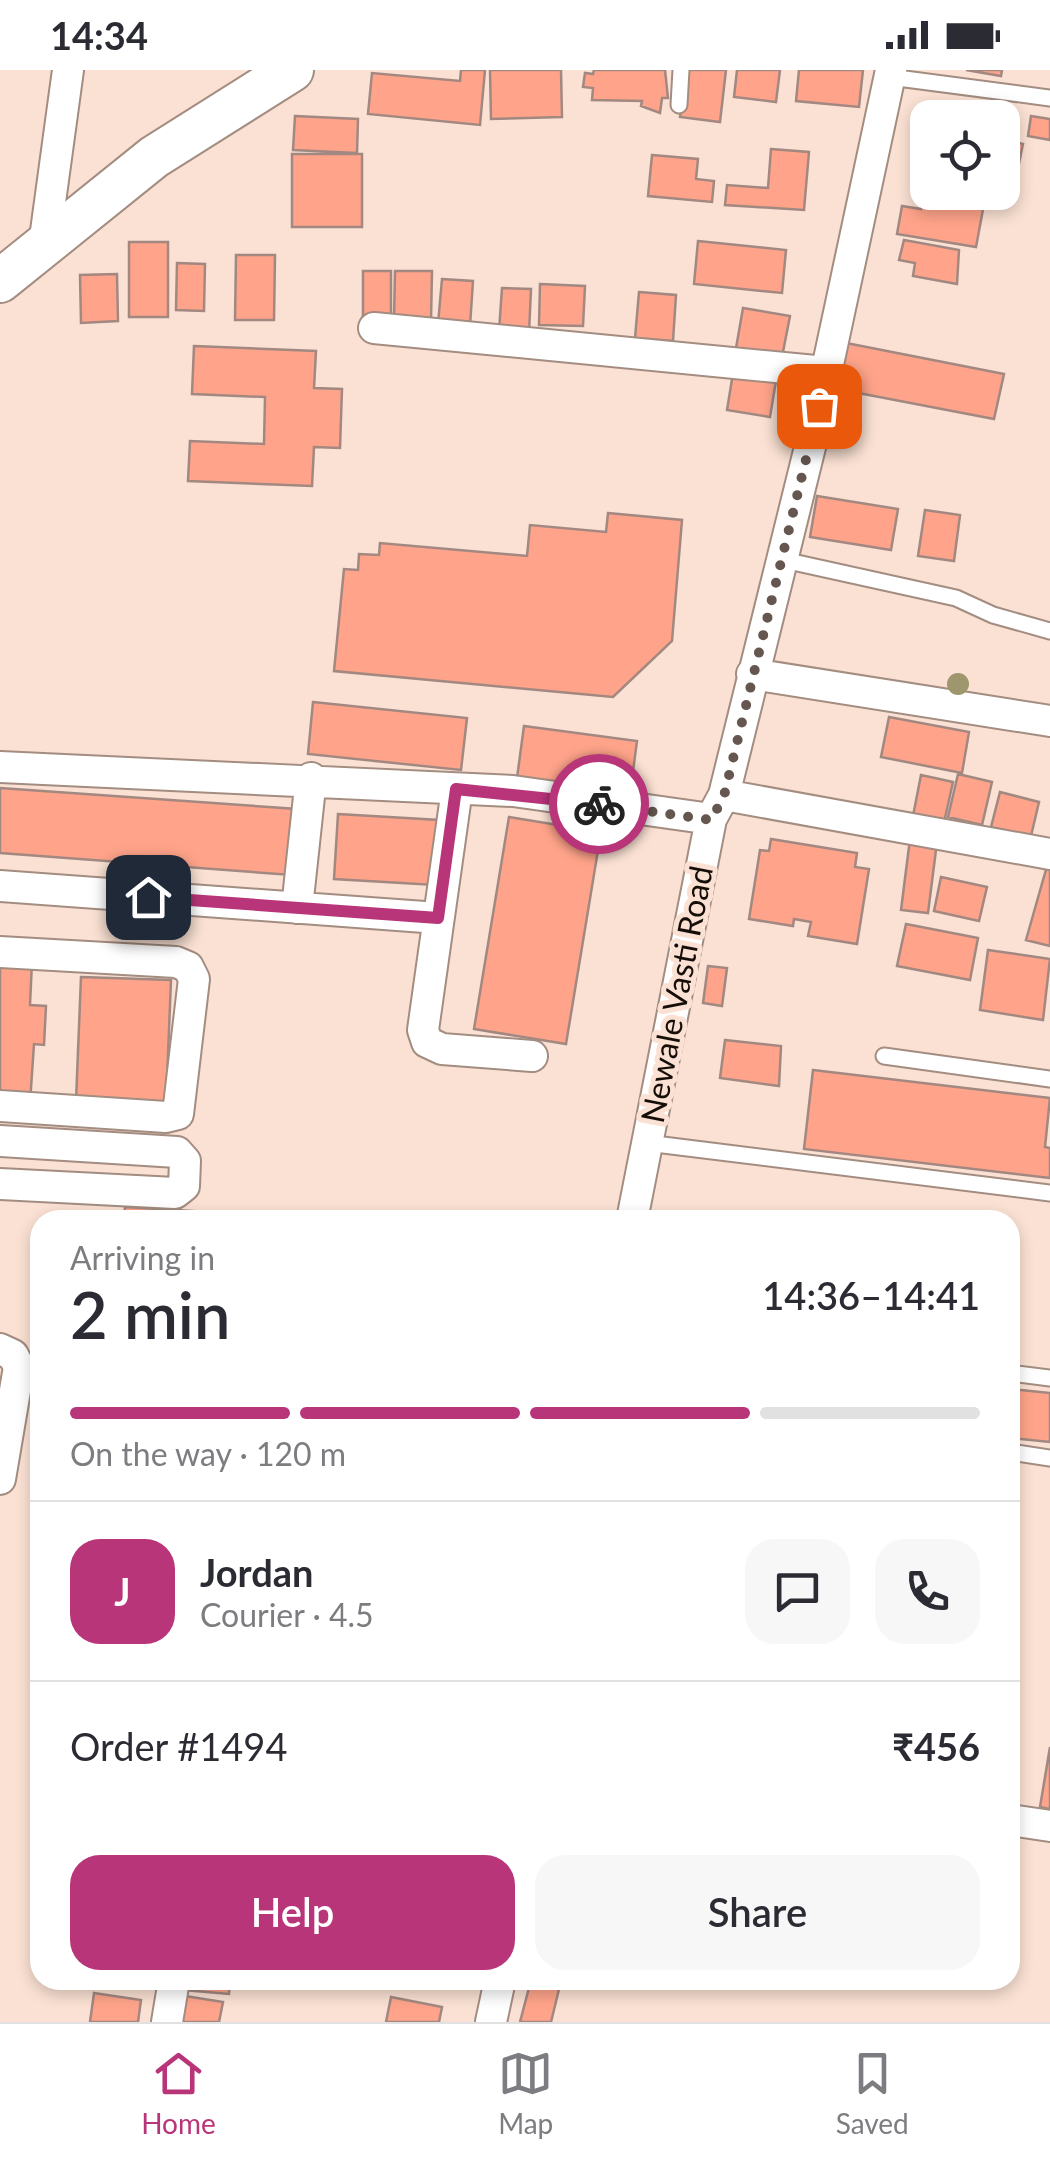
<!DOCTYPE html>
<html lang="en">
<head>
<meta charset="utf-8">
<style>
	:root { --surface:#fff; --page:#f7f7f7; --text:#2b2b33; --muted:#7c7c81; --line:#e1e1e2; --accent:#b9357a }
	body { margin:0; font-family:Lato,sans-serif; background:var(--page); color:var(--text); height:100vh; display:flex; flex-direction:column; font-size:38px; white-space:nowrap }
	* { box-sizing:border-box; margin:0 }
	p { font-size:32px; color:var(--muted) }
	.icon { flex:none; width:55px; height:55px; fill:none; stroke:currentColor; stroke-width:2; stroke-linecap:round; stroke-linejoin:round }
	.map { position:relative; flex:1; overflow:hidden }
	.drawer { position:absolute; left:30px; top:1140px; width:990px; height:780px; display:flex; flex-direction:column; background:var(--surface); border-radius:30px; box-shadow:0 5px 15px #0003 }
	.drawer>* { flex:none }
	.tools { position:absolute; left:910px; top:30px; display:grid; gap:20px }
	.tools a { display:grid; place-items:center; width:110px; height:110px; border-radius:20px; background:var(--surface); box-shadow:0 5px 15px #0003; font-size:50px }
	.pin { position:absolute; display:grid; place-items:center; width:85px; height:85px; color:#fff; margin:-42px; border-radius:20px; box-shadow:0 5px 15px #0006 }
	.courier { position:absolute; display:grid; place-items:center; width:100px; height:100px; margin:-50px; border:8px solid #b9357a; border-radius:50%; background:#fff; color:#222; box-shadow:0 2px 12px #0007 }
	.head em { font-style:normal; font-weight:600 }
	.head div { display:flex; flex-direction:column-reverse }
	.head { display:flex; align-items:center; justify-content:space-between; height:170px; padding:0 40px }
	h1 { font-size:65px; font-weight:600; line-height:75px }
	.bar { display:grid; grid-template-columns:repeat(4,1fr); gap:15px 10px; align-content:center; height:120px; padding:0 40px }
	.bar i { height:12px; border-radius:8px; background:var(--line) }
	.bar .current { background:var(--accent) }
	.bar p { grid-column:span 4 }
	.line { display:flex; align-items:center; gap:25px; padding:0 40px; border-top:2px solid var(--line) }
	.line div { flex:1 }
	.round { display:grid; place-items:center; flex:none; width:105px; height:105px; border-radius:30px; background:var(--page) }
	.action { display:flex; gap:20px; margin-top:auto; padding:20px 40px }
	.action a { flex:1; height:115px; border-radius:30px; background:var(--accent); color:#fff; font-size:40px; font-weight:600; line-height:115px; text-align:center }
	.action a+a { background:var(--page); color:var(--text) }
	.status { display:flex; justify-content:space-between; align-items:center; height:70px; padding:0 50px; background:var(--surface); direction:ltr }
	.status svg { height:28px; fill:currentColor }
	.tab-bar { display:flex; justify-content:space-around; align-items:center; height:140px; border-top:2px solid var(--line); background:var(--surface); font-size:28px; color:var(--muted) }
	.tab-bar a { display:grid; justify-items:center; gap:5px }
	.tab-bar .current { color:var(--accent) }
	.map>svg:first-child { display:block }
</style>
</head>
<body>
<div class="status"><b>14:34</b><svg viewBox="0 0 49 12"><path d="M0 12V9h3v3zM5 12V6h3v6zM10 12V3h3v9zM15 12V0h3v12zM26 1h20v11H26zM47 4h2v5h-2z"/></svg></div>
<div class="map">
<svg width="1050" height="1952" viewBox="0 0 1050 1952">
	<rect width="100%" height="100%" fill="#fae1d3"/>
	<path fill="#ffa48a" stroke="#a28881" stroke-width="2.5" d="M 461,0 L 485,0 L 480,55 L 368,44 L 372,3 L 460,11 Z
		M 490,0 L 561,0 L 562,47 L 491,49 Z
		M 594,0 L 665,0 L 668,28 L 662,28 L 660,43 L 641,36 L 642,31 L 592,30 L 593,18 L 583,17 L 585,3 L 593,4 Z
		M 686,0 L 726,0 L 720,52 L 680,47 Z
		M 737,0 L 780,0 L 776,32 L 734,27 Z
		M 799,0 L 863,0 L 859,37 L 796,31 Z
		M 966,0 L 1002,0 L 1001,6 Z
		M 295,46 L 358,49 L 357,83 L 293,80 Z
		M 1031,46 L 1050,49 L 1050,70 L 1028,66 Z
		M 1002,69 L 1023,74 L 1016,108 L 1002,105 Z
		M 771,79 L 809,82 L 804,140 L 725,135 L 727,115 L 768,118 Z
		M 292,84 L 362,84 L 362,157 L 292,157 Z
		M 652,85 L 698,89 L 696,109 L 714,111 L 712,132 L 648,126 Z
		M 924,124 L 984,134 L 976,177 L 897,164 L 902,136 L 921,139 Z
		M 904,170 L 959,180 L 957,214 L 913,206 L 915,193 L 899,190 Z
		M 698,171 L 786,180 L 782,223 L 694,214 Z
		M 129,172 L 168,172 L 168,247 L 129,247 Z
		M 236,185 L 275,185 L 274,250 L 235,250 Z
		M 177,193 L 205,194 L 204,241 L 176,240 Z
		M 363,201 L 391,201 L 391,248 L 363,248 Z
		M 395,201 L 432,201 L 431,251 L 394,250 Z
		M 117,204 L 118,251 L 81,253 L 80,205 Z
		M 442,209 L 473,211 L 470,256 L 438,254 Z
		M 540,214 L 585,216 L 583,256 L 539,255 Z
		M 502,218 L 531,219 L 529,263 L 499,261 Z
		M 639,222 L 676,225 L 673,271 L 635,268 Z
		M 743,238 L 790,246 L 781,292 L 735,284 Z
		M 836,271 L 1004,304 L 994,349 L 827,317 Z
		M 194,276 L 316,281 L 314,318 L 342,319 L 340,378 L 314,377 L 312,416 L 188,411 L 190,371 L 264,374 L 265,327 L 192,324 Z
		M 734,297 L 777,305 L 770,347 L 727,340 Z
		M 817,426 L 898,439 L 891,480 L 810,467 Z
		M 925,440 L 960,445 L 954,491 L 918,486 Z
		M 608,443 L 682,450 L 672,571 L 613,627 L 334,601 L 344,499 L 358,500 L 359,484 L 379,485 L 380,473 L 527,486 L 530,455 L 606,462 Z
		M 313,632 L 467,648 L 461,700 L 308,684 Z
		M 889,647 L 969,662 L 962,703 L 881,687 Z
		M 524,656 L 637,671 L 630,724 L 517,708 Z
		M 958,704 L 992,712 L 982,755 L 948,747 Z
		M 921,705 L 953,712 L 943,757 L 912,751 Z
		M 0,718 L 297,739 L 292,805 L 0,783 Z
		M 1000,722 L 1039,732 L 1031,766 L 991,757 Z
		M 338,744 L 439,750 L 435,815 L 334,809 Z
		M 509,747 L 601,762 L 566,974 L 474,959 Z
		M 771,769 L 857,783 L 855,797 L 869,799 L 857,874 L 808,866 L 811,852 L 794,849 L 793,856 L 749,849 L 760,780 L 769,781 Z
		M 910,769 L 937,772 L 928,843 L 901,840 Z
		M 1049,789 L 1050,789 L 1050,876 L 1026,870 Z
		M 941,807 L 987,817 L 979,851 L 934,841 Z
		M 906,854 L 978,868 L 970,910 L 897,896 Z
		M 988,880 L 1050,889 L 1043,950 L 980,940 Z
		M 0,890 L 32,892 L 30,935 L 46,936 L 44,975 L 34,974 L 30,1033 L 0,1031 Z
		M 708,896 L 727,898 L 722,936 L 703,933 Z
		M 81,907 L 171,910 L 166,1034 L 76,1031 Z
		M 725,970 L 781,976 L 779,1016 L 720,1008 Z
		M 813,1000 L 1050,1028 L 1045,1077 L 1050,1078 L 1050,1108 L 804,1079 Z
		M 125,1137 L 224,1143 L 223,1150 L 124,1150 Z
		M 1010,1319 L 1050,1323 L 1050,1372 L 1010,1368 Z
		M 1050,1677 L 1050,1739 L 1040,1737 Z
		M 184,1910 L 230,1910 L 229,1924 L 184,1920 Z
		M 531,1910 L 561,1911 L 551,1952 L 520,1952 Z
		M 94,1923 L 141,1930 L 138,1952 L 90,1952 Z
		M 179,1925 L 223,1932 L 219,1952 L 174,1952 Z
		M 391,1927 L 442,1937 L 439,1952 L 386,1952 Z"/>
	<g fill="none" stroke-linecap="round" stroke-linejoin="round">
		<defs>
			<path id="service" d="M 890,7 L 1050,28
				M 679,35 L 681,0
				M 779,489 L 956,528 L 993,545 L 1050,561
				M 884,986 L 1050,1009
				M 647,1073 L 1050,1123
				M 1010,1303 L 1050,1308
				M 1010,1382 L 1050,1388"/>
			<path id="minor" d="M 44,176 L 68,0
				M 374,258 L 826,302
				M 752,604 L 1050,651
				M 0,697 L 513,721 L 711,749
				M 457,719 L 423,960 L 427,972 L 442,979 L 532,986
				M 724,725 L 1050,784
				M 0,816 L 438,848
				M 297,838 L 311,708
				M 0,882 L 176,892 L 188,897 L 194,909 L 178,1044 L 166,1047 L 0,1036
				M 0,1071 L 177,1082 L 185,1091 L 184,1116 L 175,1123 L 0,1114
				M 632,1150 L 711,749 L 724,725 L 812,369 L 891,0
				M 0,1279 L 13,1285 L 19,1297 L 0,1409
				M 1010,1750 L 1050,1756
				M 167,1952 L 174,1910
				M 491,1952 L 500,1910"/>
			<path id="secondary" d="M 0,211 L 154,87 L 292,0"/>
		</defs>
		<use href="#service" stroke="#a38c80" stroke-width="19"/>
		<use href="#minor" stroke="#a38c80" stroke-width="34"/>
		<use href="#secondary" stroke="#a38c80" stroke-width="46"/>
		<use href="#service" stroke="#fff" stroke-width="15"/>
		<use href="#minor" stroke="#fff" stroke-width="30"/>
		<use href="#secondary" stroke="#fff" stroke-width="42"/>
	</g>
	<circle fill="#9e966c" cx="958" cy="614" r="11"/>
	<g fill="none" stroke-linecap="round" stroke-linejoin="round">
		<path stroke="#65574f" stroke-width="10" stroke-dasharray="0 18" d="M 599,734 L 711,750 L 724,726 L 819,336"/>
		<path stroke="#b9357a" stroke-width="12" d="M 148,827 L 438,848 L 456,719 L 599,734"/>
	</g>
	<g text-anchor="middle" dominant-baseline="central" stroke-width="10" stroke-linejoin="round" paint-order="stroke">
		<g font-size="32" fill="#150d08" stroke="#fae1d3">
			<text transform="translate(676 924) rotate(-79)">Newale Vasti Road</text>
		</g>
	</g>
</svg>
<div class="tools">
<a><svg class="icon" aria-label="locate" viewBox="0 0 24 24"><circle cx="12" cy="12" r="6"/><path d="M12 2v4M12 18v4M2 12h4M18 12h4"/></svg></a>
</div>
<div class="pin" style="left:819px;top:336px;background:#ea580c"><svg class="icon" aria-label="bag" viewBox="0 0 24 24"><path d="M5 8h14l-1 12H6zM9 8a3 3 0 0 1 6 0"/></svg></div>
<div class="pin" style="left:148px;top:827px;background:#1f2937"><svg class="icon" aria-label="home" viewBox="0 0 24 24"><path d="M3 11l9-7 9 7M6 9v11h12V9"/></svg></div>
<div class="courier" style="left:599px;top:734px"><svg class="icon" aria-label="bike" viewBox="0 0 24 24"><circle cx="6" cy="16" r="4"/><circle cx="18" cy="16" r="4"/><path d="M6 16l4-8h5l3 8M10 8l3 8H6M13 5h3"/></svg></div>
<section class="drawer">
<div class="head"><div><h1>2 min</h1><p>Arriving in</p></div><em>14:36–14:41</em></div>
<div class="bar"><i class="current"></i><i class="current"></i><i class="current"></i><i></i><p>On the way · 120 m</p></div>
<div class="line" style="height:180px"><b class="round" style="background:var(--accent);color:#fff">J</b><div><b>Jordan</b><p>Courier · 4.5</p></div><a class="round"><svg class="icon" aria-label="chat" viewBox="0 0 24 24"><path d="M4 5h16v11H9l-5 4z"/></svg></a><a class="round"><svg class="icon" aria-label="phone" viewBox="0 0 24 24"><path d="M5 4h4l2 5-3 2q2 4 5 5l2-3 5 2v4C11 20 4 13 5 4z"/></svg></a></div>
<div class="line" style="height:130px"><div>Order #1494</div><b>₹456</b></div>
<div class="action"><a>Help</a><a>Share</a></div>
</section>
</div>
<nav class="tab-bar">
<a class="current"><svg class="icon" aria-label="home" viewBox="0 0 24 24"><path d="M3 11l9-7 9 7M6 9v11h12V9"/></svg>Home</a>
<a><svg class="icon" aria-label="map" viewBox="0 0 24 24"><path d="M3 6l6-2 6 2 6-2v14l-6 2-6-2-6 2zM9 4v14M15 6v14"/></svg>Map</a>
<a><svg class="icon" aria-label="saved" viewBox="0 0 24 24"><path d="M7 4h10v16l-5-4-5 4z"/></svg>Saved</a>
</nav>
</body>
</html>
